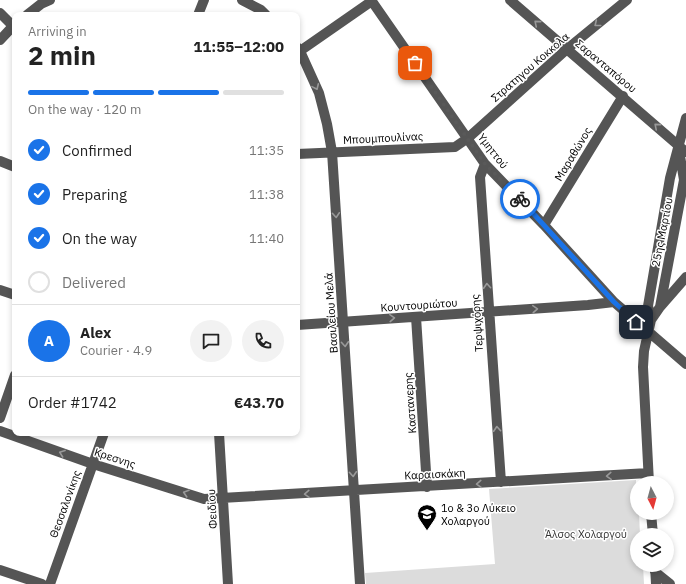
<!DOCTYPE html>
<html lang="en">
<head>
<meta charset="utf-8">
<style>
	:root { --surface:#fff; --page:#f2f2f2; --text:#222; --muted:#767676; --line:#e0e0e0; --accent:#1a73e8 }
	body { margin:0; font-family:"IBM Plex Sans",sans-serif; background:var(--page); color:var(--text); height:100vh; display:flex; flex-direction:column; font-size:15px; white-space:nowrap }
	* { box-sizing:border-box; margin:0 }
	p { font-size:13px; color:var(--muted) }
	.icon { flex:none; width:22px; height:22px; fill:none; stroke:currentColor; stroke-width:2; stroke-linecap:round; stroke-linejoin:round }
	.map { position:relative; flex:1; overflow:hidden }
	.details { position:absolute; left:12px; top:12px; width:288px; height:424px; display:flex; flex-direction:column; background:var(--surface); border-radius:8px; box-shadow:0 2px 6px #0003 }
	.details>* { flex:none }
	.needle { width:26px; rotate:174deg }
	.tools { position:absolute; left:630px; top:476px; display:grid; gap:8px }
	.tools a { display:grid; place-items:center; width:44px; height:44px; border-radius:50%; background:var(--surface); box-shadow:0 2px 6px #0003; font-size:20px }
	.pin { position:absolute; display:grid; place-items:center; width:34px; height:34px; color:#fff; margin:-17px; border-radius:8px; box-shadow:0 2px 6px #0006 }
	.courier { position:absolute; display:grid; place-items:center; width:40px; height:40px; margin:-20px; border:3px solid #1a73e8; border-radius:50%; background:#fff; color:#222; box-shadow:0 1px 5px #0007 }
	.head em { font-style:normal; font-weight:800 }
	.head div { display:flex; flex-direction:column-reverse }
	.head { display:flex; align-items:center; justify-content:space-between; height:68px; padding:0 16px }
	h1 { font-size:26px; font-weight:800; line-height:30px }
	.bar { display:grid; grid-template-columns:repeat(4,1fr); gap:6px 4px; align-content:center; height:48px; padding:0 16px }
	.bar i { height:5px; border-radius:3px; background:var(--line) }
	.bar .selected { background:var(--accent) }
	.bar p { grid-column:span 4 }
	.line { display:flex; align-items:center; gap:10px; padding:0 16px; border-top:1px solid var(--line) }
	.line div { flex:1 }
	.round { display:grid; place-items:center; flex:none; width:42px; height:42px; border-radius:21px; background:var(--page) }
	ol { padding:0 16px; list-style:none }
	li { display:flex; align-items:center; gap:12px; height:44px }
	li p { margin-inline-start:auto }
	li .icon { padding:4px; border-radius:50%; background:var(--accent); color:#fff; stroke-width:4 }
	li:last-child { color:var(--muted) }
	li i { width:22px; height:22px; border:2px solid var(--line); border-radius:50% }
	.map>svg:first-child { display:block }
</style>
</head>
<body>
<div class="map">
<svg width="686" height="584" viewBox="0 0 686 584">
	<rect width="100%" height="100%" fill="#fff"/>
	<path fill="#dcdcdc" d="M 636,480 L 637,513 L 639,513 L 640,535 L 637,535 L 637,565 L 643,565 L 644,584 L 366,584 L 365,573 L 495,564 L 489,489 Z"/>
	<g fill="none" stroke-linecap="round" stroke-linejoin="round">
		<path stroke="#555" stroke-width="10" d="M 242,0 L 261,10 L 266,15
			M 371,0 L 485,164 L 544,225 L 614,302 L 686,364
			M 510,0 L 686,152
			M 0,13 L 15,28
			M 27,15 L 41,4 L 50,0
			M 198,15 L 204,0
			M 0,40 L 15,24
			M 297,47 L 300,51 L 319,93 L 327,124 L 332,152 L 360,584
			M 300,51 L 372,1
			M 297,154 L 455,147 L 468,138 L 567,49 L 627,0
			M 0,161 L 15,167
			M 485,164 L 480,177 L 501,482
			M 544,225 L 623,96
			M 0,290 L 15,295
			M 660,307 L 686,277
			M 416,317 L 427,487
			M 651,320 L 660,307 L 684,180 L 679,150
			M 297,325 L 588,305 L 614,302
			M 0,418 L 15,375
			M 0,431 L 93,464 L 204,499 L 648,473
			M 219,433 L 228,584
			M 649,483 L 643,367 L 644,351 L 651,320 L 648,306 L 670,178 L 686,118
			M 651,513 L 653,535
			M 655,565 L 656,584
			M 0,570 L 42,584
			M 655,572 L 670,584
			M 50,584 L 104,433"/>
	</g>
	<defs><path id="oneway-chevron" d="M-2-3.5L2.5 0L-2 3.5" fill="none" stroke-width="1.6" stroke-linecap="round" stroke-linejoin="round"/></defs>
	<g stroke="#999">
		<use href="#oneway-chevron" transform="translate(537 23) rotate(-140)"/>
		<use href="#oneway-chevron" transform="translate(597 24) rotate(141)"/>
		<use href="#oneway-chevron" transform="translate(316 87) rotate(66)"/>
		<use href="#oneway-chevron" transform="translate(657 126) rotate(-139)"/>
		<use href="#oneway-chevron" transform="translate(336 215) rotate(86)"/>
		<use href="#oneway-chevron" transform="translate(487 286) rotate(-94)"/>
		<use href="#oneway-chevron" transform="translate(535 309) rotate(-4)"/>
		<use href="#oneway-chevron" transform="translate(392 318) rotate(-3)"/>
		<use href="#oneway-chevron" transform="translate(345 344) rotate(86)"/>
		<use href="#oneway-chevron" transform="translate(497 429) rotate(-94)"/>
		<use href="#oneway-chevron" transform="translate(62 453) rotate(-160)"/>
		<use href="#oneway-chevron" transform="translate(353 474) rotate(86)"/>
		<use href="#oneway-chevron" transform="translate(609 476) rotate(177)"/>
		<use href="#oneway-chevron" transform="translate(479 484) rotate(177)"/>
		<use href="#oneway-chevron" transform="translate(186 493) rotate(-162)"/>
		<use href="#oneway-chevron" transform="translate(307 494) rotate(177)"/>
	</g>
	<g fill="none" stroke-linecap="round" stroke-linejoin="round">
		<path stroke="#595959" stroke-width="4" stroke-dasharray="0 7.2" d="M 415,63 L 485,164 L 520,199"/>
		<path stroke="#1a73e8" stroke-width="5" d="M 520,199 L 614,302 L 636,322"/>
	</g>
	<defs>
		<symbol id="school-pin" viewBox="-11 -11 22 30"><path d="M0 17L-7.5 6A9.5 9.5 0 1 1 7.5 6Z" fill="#000" stroke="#fff"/><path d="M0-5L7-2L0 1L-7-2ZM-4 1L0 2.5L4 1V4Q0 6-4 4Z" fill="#fff"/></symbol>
	</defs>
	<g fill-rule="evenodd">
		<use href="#school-pin" x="416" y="503" width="22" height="30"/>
	</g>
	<g text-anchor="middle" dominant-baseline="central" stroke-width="3" stroke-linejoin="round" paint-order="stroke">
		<g font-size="11" fill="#000" stroke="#fff">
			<text transform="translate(606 66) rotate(40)">Σαρανταπόρου</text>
			<text transform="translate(530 67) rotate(-41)">Στρατηγου Κοκκολα</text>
			<text transform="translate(383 138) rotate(-3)">Μπουμπουλίνας</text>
			<text transform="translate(493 151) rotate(52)">Υμηττού</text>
			<text transform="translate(573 154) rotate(-59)">Μαραθώνος</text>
			<text transform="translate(662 232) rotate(-79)">25ης Μαρτίου</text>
			<text transform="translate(419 305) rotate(-4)">Κουντουριώτου</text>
			<text transform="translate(331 313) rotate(-94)">Βασιλείου Μελά</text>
			<text transform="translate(477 323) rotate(-94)">Τερψιχόρης</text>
			<text transform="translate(410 403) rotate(-94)">Καστανερης</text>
			<text transform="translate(115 458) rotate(18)">Κρεσνης</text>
			<text transform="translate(435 474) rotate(-3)">Καραισκάκη</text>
			<text transform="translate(65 504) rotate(-70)">Θεσσαλονίκης</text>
			<text transform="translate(212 509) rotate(-93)">Φειδίου</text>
		</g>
		<g font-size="11" fill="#000" stroke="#fff" text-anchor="start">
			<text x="441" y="508">1ο &amp; 3ο Λύκειο<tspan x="441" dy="13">Χολαργού</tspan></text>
		</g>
		<g font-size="11" fill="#333" stroke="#fff">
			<text x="586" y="534">Άλσος Χολαργού</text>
		</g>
	</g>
</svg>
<div class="tools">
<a><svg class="needle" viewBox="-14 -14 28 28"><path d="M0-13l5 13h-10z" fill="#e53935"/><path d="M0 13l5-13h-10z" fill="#767676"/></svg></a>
<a><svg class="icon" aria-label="layers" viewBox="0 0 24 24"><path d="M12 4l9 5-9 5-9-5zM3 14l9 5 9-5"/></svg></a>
</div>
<div class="pin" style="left:415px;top:63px;background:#ea580c"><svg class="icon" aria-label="bag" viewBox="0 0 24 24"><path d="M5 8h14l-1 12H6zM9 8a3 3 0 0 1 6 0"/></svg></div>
<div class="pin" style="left:636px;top:322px;background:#1f2937"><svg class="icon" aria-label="home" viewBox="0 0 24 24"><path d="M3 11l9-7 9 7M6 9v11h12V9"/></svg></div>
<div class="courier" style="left:520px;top:199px"><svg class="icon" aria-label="bike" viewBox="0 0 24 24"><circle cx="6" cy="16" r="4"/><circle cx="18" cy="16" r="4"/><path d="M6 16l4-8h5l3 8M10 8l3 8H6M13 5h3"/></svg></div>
<section class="details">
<div class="head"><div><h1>2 min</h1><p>Arriving in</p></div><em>11:55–12:00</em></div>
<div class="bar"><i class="selected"></i><i class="selected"></i><i class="selected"></i><i></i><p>On the way · 120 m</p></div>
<ol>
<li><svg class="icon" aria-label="check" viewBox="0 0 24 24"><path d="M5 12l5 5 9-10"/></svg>Confirmed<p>11:35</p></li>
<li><svg class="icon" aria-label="check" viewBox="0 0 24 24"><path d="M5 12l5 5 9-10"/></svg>Preparing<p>11:38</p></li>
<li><svg class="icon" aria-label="check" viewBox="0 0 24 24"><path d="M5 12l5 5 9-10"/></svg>On the way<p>11:40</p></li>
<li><i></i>Delivered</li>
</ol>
<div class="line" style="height:72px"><b class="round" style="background:var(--accent);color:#fff">A</b><div><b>Alex</b><p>Courier · 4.9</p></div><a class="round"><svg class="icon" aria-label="chat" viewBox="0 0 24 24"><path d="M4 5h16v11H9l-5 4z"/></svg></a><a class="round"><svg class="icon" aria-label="phone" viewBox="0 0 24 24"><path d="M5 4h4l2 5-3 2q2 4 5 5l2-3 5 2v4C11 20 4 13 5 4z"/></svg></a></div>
<div class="line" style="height:52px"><div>Order #1742</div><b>€43.70</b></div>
</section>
</div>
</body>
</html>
